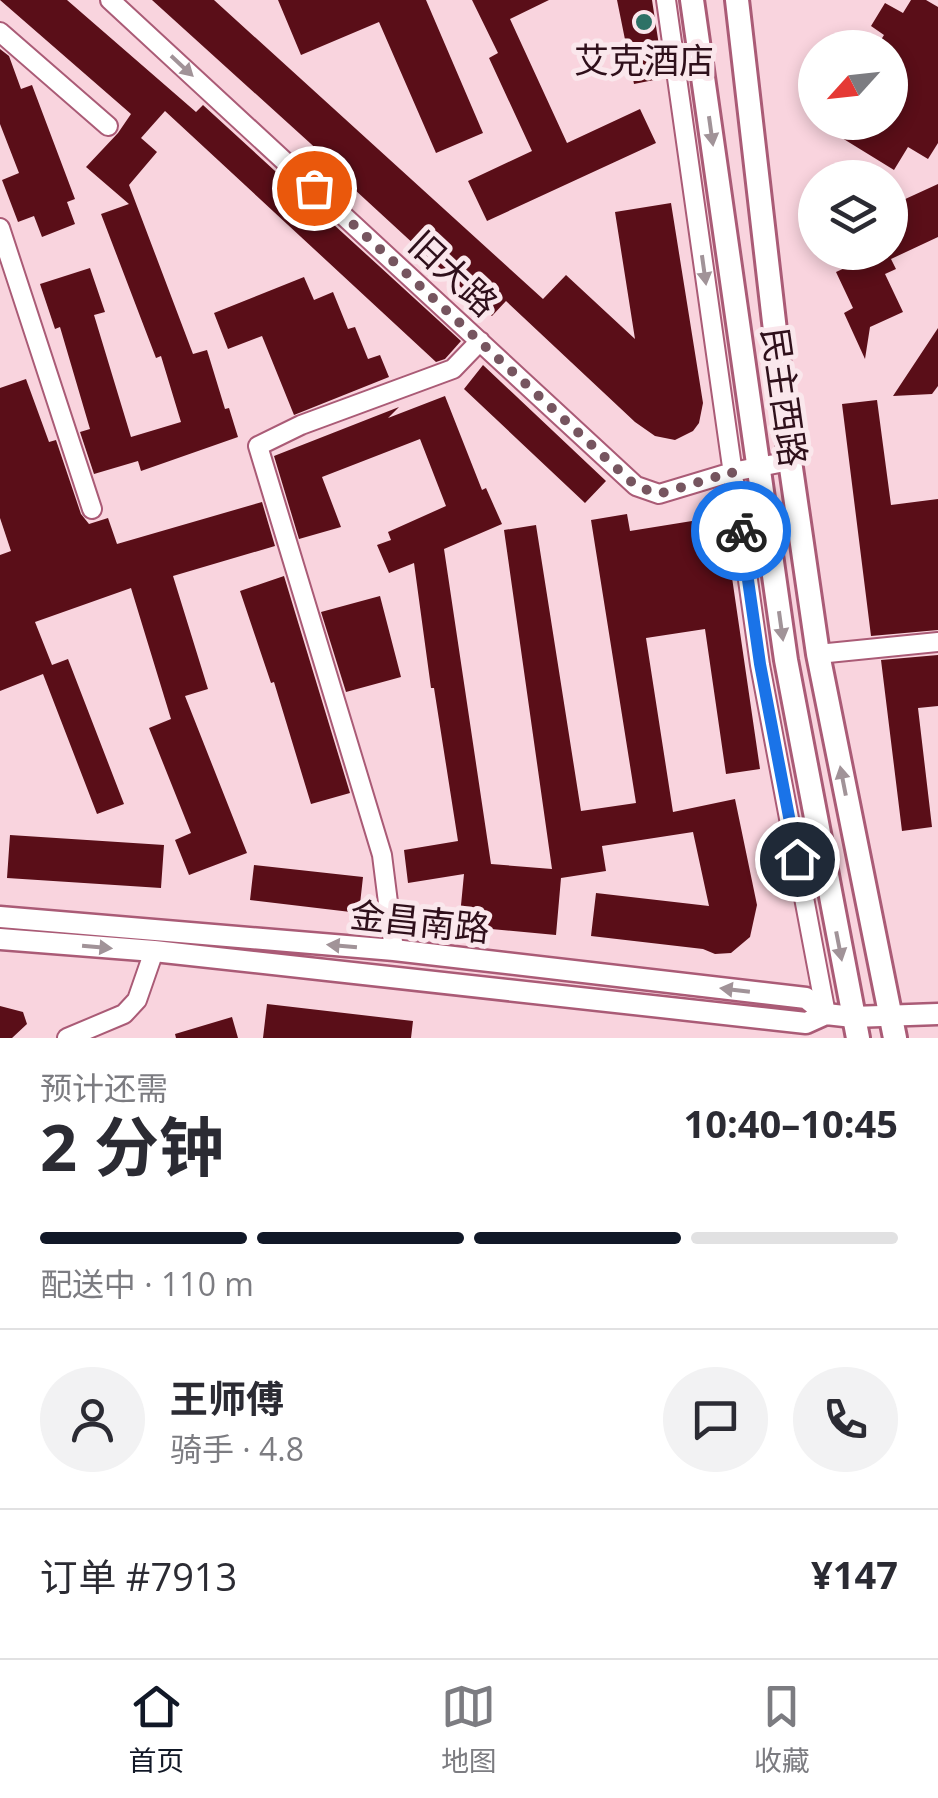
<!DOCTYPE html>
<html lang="zh">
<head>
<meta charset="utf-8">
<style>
	:root { --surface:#fff; --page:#f2f2f3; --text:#2b2b33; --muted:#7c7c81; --line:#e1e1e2; --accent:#111827 }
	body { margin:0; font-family:"Open Sans","Noto Sans SC",sans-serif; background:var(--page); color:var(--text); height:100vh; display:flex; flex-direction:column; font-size:38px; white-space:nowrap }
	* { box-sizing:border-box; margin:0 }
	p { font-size:32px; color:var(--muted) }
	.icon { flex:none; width:55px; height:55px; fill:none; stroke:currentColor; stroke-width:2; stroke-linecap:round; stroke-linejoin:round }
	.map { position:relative; height:1038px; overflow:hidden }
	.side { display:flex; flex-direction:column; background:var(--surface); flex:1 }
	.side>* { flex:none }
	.needle { width:65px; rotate:243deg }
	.controls { position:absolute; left:798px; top:30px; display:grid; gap:20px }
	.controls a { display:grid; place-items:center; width:110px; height:110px; border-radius:50%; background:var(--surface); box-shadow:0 5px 15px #0003; font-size:50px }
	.pin { position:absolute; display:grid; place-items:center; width:85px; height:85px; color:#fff; margin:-42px; border:5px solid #fff; border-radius:50%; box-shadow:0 2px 10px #0007 }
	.courier { position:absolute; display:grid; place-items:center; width:100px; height:100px; margin:-50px; border:8px solid #1a73e8; border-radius:50%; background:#fff; color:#222; box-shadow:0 2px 12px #0007 }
	.summary em { font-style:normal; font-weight:700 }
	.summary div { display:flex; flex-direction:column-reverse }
	.summary { display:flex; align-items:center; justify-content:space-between; height:170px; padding:0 40px }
	h1 { font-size:65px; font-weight:700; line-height:75px }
	.bar { display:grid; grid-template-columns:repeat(4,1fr); gap:15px 10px; align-content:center; height:120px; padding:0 40px }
	.bar i { height:12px; border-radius:8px; background:var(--line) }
	.bar .selected { background:var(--accent) }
	.bar p { grid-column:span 4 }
	.line { display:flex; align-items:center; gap:25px; padding:0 40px; border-top:2px solid var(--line) }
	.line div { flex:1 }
	.round { display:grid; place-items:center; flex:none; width:105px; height:105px; border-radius:52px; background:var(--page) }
	.menu { display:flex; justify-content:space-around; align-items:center; height:140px; border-top:2px solid var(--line); background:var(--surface); font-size:28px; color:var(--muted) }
	.menu a { display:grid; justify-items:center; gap:5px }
	.menu .selected { color:var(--accent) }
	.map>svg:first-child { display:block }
</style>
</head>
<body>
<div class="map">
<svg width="938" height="1038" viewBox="0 0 938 1038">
	<rect width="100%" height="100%" fill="#f9d4de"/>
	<path fill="#5a0e18" d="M 0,0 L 67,0 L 196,112 L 203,105 L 461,341 L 445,359 L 436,362 L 165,111 L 141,138 L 157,152 L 129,185 L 193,354 L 207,350 L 225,409 L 229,408 L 238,437 L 141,471 L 138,461 L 94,474 L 80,432 L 90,429 L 60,327 L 55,329 L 40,284 L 90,268 L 105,312 L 94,315 L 131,437 L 181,422 L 161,356 L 156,358 L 101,214 L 129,204 L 86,167 L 118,133 L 131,114 Z
		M 152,0 L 214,0 L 543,299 L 566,275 L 635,339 L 615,212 L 671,203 L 703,403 L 699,423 L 693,431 L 675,440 L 655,436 L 635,422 L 506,301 L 492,316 L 329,166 L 332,163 Z
		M 278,0 L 426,0 L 483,133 L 436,153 L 379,22 L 301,55 Z
		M 472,0 L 549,0 L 510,19 L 567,143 L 640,109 L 656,143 L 487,221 L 468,181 L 532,151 L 489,58 L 498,53 Z
		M 617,0 L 652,0 L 664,78 L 634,84 Z
		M 911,0 L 926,0 L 938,7 L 938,143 L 928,159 L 908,147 L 894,170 L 842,138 L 851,122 L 890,122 L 890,48 L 876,48 L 884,35 L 871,26 L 885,3 L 903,13 Z
		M 0,49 L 9,56 L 21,89 L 32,85 L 75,199 L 67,202 L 75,224 L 42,237 L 34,216 L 18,222 L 2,180 L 19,173 L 0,124 Z
		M 938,184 L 938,237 L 891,259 L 896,269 L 885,274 L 903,312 L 870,327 L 865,359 L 844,313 L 853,308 L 836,272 L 847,267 L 841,252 L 888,252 L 890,256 L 890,206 Z
		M 304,277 L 314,300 L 333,292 L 348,329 L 355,327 L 368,359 L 380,355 L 389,377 L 294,415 L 262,336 L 228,349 L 214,313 Z
		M 938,328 L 938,386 L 932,394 L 893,396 Z
		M 483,365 L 606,481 L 585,503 L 464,389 Z
		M 26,379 L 49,442 L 56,440 L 81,514 L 89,524 L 108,518 L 117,544 L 262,502 L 275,546 L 173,576 L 208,689 L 185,696 L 247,853 L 189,875 L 175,840 L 191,833 L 149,728 L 171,719 L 131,588 L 35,622 L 52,665 L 68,659 L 124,804 L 97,814 L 43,674 L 0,691 L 0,555 L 11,551 L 0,518 L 0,388 Z
		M 445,396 L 482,490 L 486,488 L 502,524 L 444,549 L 491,864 L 552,869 L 504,530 L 536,525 L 581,811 L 636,803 L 591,520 L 627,514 L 630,531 L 723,516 L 760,769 L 726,774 L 705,629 L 646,638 L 673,812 L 735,799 L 757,905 L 750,937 L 731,953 L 715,954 L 703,949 L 591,936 L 596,893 L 709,906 L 693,832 L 602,846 L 606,871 L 561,878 L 556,935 L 459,926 L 464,874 L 408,883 L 404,850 L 458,841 L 434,688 L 431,688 L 414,563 L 389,573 L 377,545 L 391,540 L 388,532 L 446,506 L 420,439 L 322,477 L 341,527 L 299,539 L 274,456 L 399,407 L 388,418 Z
		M 877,400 L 891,505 L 938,499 L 938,630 L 871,636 L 842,404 Z
		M 284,576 L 350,793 L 311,804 L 274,682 L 271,683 L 240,591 Z
		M 380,596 L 401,677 L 346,692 L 321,612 Z
		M 938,655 L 938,706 L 918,708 L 932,827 L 902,831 L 881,660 Z
		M 10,835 L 164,845 L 161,888 L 7,878 Z
		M 254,865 L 363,877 L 359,913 L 250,900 Z
		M 267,1004 L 413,1021 L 411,1038 L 263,1038 Z
		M 0,1006 L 23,1012 L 27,1024 L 12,1038 L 0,1038 Z
		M 232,1017 L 238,1038 L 176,1038 L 175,1034 Z"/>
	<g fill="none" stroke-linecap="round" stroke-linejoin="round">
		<defs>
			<path id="minor" d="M 110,0 L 636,486 L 659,494 L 732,472 L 790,461
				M 666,0 L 760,665 L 826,1014
				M 0,32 L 108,126
				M 0,228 L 92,509
				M 818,654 L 938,642
				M 394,950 L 382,855 L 258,446 L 301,425 L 453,369 L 480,341
				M 67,1038 L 124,1014 L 137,1000 L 154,951"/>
			<path id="tertiary" d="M 0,917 L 394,950 L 806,998 L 826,1014 L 853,1017 L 938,1014
				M 0,939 L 154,951 L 806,1023 L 826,1014"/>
			<path id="secondary" d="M 692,0 L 786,660 L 858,1038
				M 737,0 L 790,461 L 818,654 L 895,1038"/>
		</defs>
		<use href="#minor" stroke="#aa5b76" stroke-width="22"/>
		<use href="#tertiary" stroke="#aa5b76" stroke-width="25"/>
		<use href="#secondary" stroke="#aa5b76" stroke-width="28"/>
		<use href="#minor" stroke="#fff" stroke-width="18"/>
		<use href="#tertiary" stroke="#fff" stroke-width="20"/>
		<use href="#secondary" stroke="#fff" stroke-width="22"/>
	</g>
	<defs><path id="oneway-solid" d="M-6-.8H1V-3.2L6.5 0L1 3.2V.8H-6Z" transform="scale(2.5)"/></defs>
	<g fill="#a19398">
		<use href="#oneway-solid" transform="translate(182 66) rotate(43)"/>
		<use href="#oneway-solid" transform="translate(711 131) rotate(82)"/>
		<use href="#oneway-solid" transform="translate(704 270) rotate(82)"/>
		<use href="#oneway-solid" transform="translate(781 626) rotate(82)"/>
		<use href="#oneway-solid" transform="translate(843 781) rotate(-101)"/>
		<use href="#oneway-solid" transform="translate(342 946) rotate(-175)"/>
		<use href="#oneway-solid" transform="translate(839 946) rotate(79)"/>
		<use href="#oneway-solid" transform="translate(97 947) rotate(5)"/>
		<use href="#oneway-solid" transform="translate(735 990) rotate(-173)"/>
	</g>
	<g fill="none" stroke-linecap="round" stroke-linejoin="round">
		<path stroke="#76555f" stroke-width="10" stroke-dasharray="0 18" d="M 314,188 L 636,486 L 659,494 L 732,472 L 741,531"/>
		<path stroke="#1a73e8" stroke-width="12" d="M 741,531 L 760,664 L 797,859"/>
	</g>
	<circle fill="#2d7266" stroke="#fae7ec" stroke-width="4" cx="644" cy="22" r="10"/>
	<g text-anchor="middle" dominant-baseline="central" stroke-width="10" stroke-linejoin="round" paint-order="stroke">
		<g font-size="35" fill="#2f101b" stroke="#fae7ec">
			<text x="644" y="59">艾克酒店</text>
		</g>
		<g font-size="35" fill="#2f101b" stroke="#fae7ec">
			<text transform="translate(454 273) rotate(43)">旧大路</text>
			<text transform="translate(785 397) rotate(82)">民主西路</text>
			<text transform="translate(420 921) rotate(6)">金昌南路</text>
		</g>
	</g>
</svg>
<div class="controls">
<a><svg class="needle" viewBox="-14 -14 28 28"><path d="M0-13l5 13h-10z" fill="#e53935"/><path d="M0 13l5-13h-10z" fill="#7c7c81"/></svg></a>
<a><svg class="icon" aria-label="layers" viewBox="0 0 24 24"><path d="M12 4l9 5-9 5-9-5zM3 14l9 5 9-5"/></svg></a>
</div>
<div class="pin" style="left:314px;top:188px;background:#ea580c"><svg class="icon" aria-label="bag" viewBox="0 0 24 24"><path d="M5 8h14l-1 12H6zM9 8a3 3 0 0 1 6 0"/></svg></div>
<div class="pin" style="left:797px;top:859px;background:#1f2937"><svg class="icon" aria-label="home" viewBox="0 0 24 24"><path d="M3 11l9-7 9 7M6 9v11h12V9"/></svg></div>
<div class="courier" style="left:741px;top:531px"><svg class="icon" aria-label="bike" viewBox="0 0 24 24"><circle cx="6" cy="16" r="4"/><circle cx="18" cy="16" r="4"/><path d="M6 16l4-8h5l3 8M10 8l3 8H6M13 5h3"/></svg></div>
</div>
<section class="side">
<div class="summary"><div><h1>2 分钟</h1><p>预计还需</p></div><em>10:40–10:45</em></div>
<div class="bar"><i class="selected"></i><i class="selected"></i><i class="selected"></i><i></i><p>配送中 · 110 m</p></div>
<div class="line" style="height:180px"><a class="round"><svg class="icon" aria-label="person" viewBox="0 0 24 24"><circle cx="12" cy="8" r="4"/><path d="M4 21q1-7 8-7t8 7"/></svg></a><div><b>王师傅</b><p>骑手 · 4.8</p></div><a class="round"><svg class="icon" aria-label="chat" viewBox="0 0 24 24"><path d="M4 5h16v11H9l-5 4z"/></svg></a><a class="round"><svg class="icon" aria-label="phone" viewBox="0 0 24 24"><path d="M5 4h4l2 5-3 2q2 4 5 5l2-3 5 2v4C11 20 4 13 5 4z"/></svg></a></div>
<div class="line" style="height:130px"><div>订单 #7913</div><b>¥147</b></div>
</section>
<nav class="menu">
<a class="selected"><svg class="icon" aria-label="home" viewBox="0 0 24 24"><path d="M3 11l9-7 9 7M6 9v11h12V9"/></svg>首页</a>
<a><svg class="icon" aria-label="map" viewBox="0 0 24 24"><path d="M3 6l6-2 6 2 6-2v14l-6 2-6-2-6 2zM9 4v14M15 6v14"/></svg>地图</a>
<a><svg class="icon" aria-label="saved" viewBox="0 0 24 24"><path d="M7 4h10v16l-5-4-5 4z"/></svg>收藏</a>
</nav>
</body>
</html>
